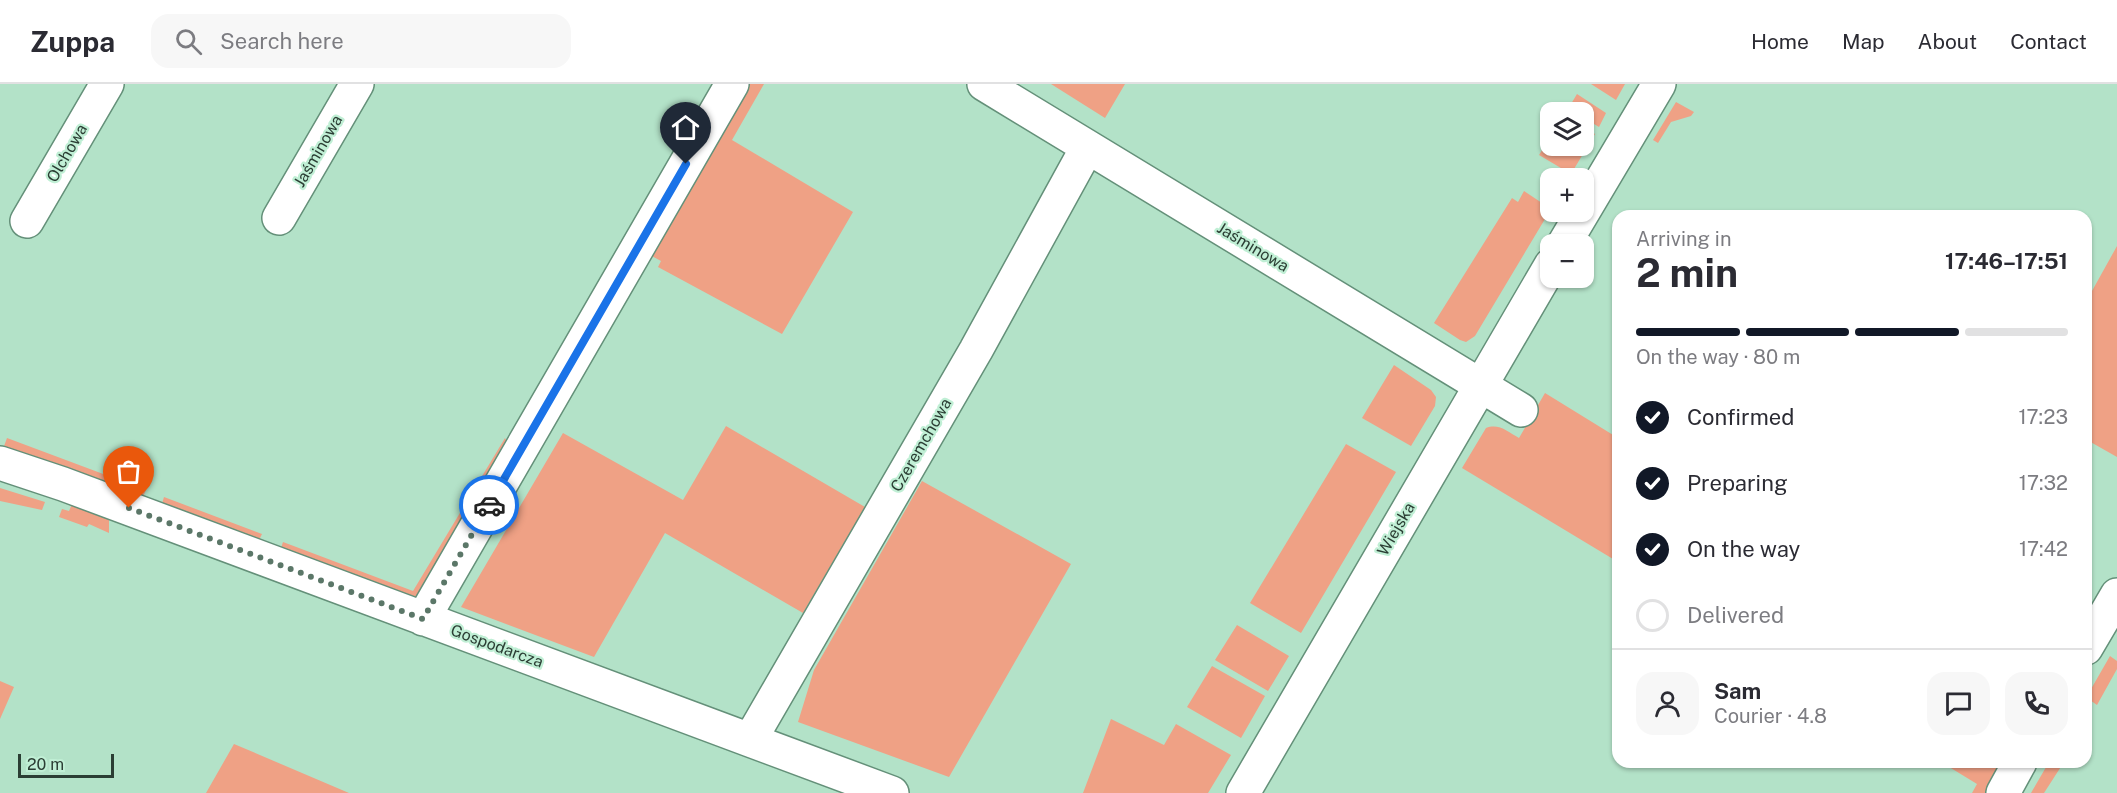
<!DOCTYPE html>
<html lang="en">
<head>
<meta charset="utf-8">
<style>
	:root { --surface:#fff; --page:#f7f7f7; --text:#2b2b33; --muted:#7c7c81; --line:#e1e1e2; --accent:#111827 }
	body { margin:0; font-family:"Public Sans",sans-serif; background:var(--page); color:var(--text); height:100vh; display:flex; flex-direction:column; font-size:22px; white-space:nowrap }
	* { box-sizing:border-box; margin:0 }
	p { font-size:20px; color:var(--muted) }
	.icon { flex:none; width:33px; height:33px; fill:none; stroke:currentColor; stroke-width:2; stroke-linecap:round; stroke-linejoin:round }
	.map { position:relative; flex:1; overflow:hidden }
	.drawer { position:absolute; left:1612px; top:126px; width:480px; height:558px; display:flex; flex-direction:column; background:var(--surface); border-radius:18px; box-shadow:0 2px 4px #0004 }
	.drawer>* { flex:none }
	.buttons { position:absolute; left:1540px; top:18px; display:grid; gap:12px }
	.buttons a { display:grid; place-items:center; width:54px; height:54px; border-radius:12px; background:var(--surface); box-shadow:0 2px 4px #0004; font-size:30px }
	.scale { position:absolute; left:18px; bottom:15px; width:96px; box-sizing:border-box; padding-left:6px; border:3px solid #2b3e34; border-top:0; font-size:16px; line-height:21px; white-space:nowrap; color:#2b3e34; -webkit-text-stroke:4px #c0efd5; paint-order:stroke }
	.pin { position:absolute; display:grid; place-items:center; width:51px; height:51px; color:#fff; margin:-62px -26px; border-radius:50% 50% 50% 0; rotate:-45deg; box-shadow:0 0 6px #0007 }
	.pin .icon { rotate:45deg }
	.courier { position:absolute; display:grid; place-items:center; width:60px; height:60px; margin:-30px; border:4px solid #1a73e8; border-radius:50%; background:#fff; color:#222; box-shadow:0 2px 8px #0007 }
	.summary em { font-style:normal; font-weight:700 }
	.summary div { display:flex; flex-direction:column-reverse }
	.summary { display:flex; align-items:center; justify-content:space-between; height:102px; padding:0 24px }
	h1 { font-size:39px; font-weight:700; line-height:45px }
	.bar { display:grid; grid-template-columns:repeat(4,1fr); gap:9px 6px; align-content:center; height:72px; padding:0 24px }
	.bar i { height:8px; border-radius:4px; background:var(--line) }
	.bar .current { background:var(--accent) }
	.bar p { grid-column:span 4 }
	.line { display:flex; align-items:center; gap:15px; padding:0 24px; border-top:2px solid var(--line) }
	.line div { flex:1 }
	.round { display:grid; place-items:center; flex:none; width:63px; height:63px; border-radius:18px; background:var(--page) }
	ol { padding:0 24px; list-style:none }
	li { display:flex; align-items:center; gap:18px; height:66px }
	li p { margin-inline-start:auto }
	li .icon { padding:6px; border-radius:50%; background:var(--accent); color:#fff; stroke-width:4 }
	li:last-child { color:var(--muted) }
	li i { width:33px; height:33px; border:3px solid var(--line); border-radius:50% }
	header { display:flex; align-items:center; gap:36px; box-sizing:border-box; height:84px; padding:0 30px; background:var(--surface); border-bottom:2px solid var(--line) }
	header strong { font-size:28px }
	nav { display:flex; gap:33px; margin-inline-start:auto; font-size:21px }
	.search { width:420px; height:54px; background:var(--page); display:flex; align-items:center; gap:15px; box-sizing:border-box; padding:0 21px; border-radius:18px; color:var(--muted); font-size:22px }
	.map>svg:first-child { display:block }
</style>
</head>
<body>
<header>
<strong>Zuppa</strong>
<div class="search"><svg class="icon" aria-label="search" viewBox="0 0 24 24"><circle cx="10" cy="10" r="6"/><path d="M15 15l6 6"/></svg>Search here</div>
<nav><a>Home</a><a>Map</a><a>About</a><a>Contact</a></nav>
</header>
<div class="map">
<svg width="2117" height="709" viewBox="0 0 2117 709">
	<rect width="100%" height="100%" fill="#b3e2c8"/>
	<path fill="#efa185" d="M 747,0 L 764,0 L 732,56 L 853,128 L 782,250 L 658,183 L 661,177 L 648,170 Z
		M 1051,0 L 1125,0 L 1105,34 Z
		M 1591,0 L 1625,0 L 1616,16 Z
		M 1577,10 L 1606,29 L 1599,43 L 1584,34 L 1584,28 L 1574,28 L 1568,25 Z
		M 1676,18 L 1694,28 L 1691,32 L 1671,38 L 1658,59 L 1653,56 Z
		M 1584,43 L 1595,50 L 1571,90 L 1539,71 L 1551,52 L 1551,62 L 1584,62 Z
		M 1524,107 L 1551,125 L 1475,252 L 1466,258 L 1460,256 L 1434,239 L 1512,114 L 1518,118 Z
		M 2117,162 L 2117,373 L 2087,356 L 2087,216 Z
		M 1394,281 L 1431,306 L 1436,313 L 1435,322 L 1411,362 L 1362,334 Z
		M 1545,309 L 1618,354 L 1618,478 L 1462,384 L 1486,344 C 1499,339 1508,348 1519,354 Z
		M 726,342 L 865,423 L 803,529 L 665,449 L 594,573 L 461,523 L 563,349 L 683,416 Z
		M 7,354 L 146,406 L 142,415 L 3,365 Z
		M 505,354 L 509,362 L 419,515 L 407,518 L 279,470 L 283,458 L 413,507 Z
		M 1346,360 L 1396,388 L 1301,549 L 1250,519 Z
		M 922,397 L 1071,480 L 949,693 L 798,638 L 814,586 Z
		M 0,404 L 45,418 L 42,426 L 0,417 Z
		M 164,413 L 262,450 L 259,456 L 161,423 Z
		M 73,418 L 109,430 L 109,449 L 89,440 L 87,443 L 59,433 L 62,425 L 69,427 Z
		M 1237,541 L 1289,572 L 1268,607 L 1215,576 Z
		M 2110,572 L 2117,577 L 2117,585 L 2097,621 L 2087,614 L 2087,612 Z
		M 1212,582 L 1265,612 L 1241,654 L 1187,623 Z
		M 0,597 L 14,603 L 0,635 Z
		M 1111,635 L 1164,661 L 1176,640 L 1231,671 L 1208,709 L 1083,709 Z
		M 234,660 L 349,709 L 206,709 Z
		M 1941,678 L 2005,678 L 1987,709 L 1972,709 L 1977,700 Z
		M 2049,678 L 2064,678 L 2044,709 L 2031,709 Z"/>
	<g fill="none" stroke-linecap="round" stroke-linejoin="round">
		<defs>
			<path id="minor" d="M 984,0 L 1521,326
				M 279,134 L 357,0
				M 27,137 L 107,0
				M 1564,160 L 1659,0
				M 0,379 L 63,400 L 892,709
				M 423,535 L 732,0
				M 2086,564 L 2117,511
				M 750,656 L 976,266 L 1087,64
				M 1243,709 L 1551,181
				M 2003,709 L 2020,678"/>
		</defs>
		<use href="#minor" stroke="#649079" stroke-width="36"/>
		<use href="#minor" stroke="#fff" stroke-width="33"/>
	</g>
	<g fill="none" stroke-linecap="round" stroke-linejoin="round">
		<path stroke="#5b7768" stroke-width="6" stroke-dasharray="0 10.8" d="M 129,424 L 423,535 L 489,421"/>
		<path stroke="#1a73e8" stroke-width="8" d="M 489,421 L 686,80"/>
	</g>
	<g text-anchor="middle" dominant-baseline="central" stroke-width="4.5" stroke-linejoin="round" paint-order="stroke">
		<g font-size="16" fill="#2b3e34" stroke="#c0efd5">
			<text transform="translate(318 67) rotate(-60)">Jaśminowa</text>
			<text transform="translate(67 69) rotate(-60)">Olchowa</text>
			<text transform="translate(1253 163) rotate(31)">Jaśminowa</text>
			<text transform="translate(921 361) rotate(-60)">Czeremchowa</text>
			<text transform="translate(1396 445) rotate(-60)">Wiejska</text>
			<text transform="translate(497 562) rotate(20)">Gospodarcza</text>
		</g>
	</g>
</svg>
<div class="buttons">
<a><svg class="icon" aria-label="layers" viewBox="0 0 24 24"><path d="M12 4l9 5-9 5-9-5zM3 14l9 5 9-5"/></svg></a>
<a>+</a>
<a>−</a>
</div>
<div class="scale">20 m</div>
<div class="pin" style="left:129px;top:424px;background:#ea580c"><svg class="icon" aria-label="bag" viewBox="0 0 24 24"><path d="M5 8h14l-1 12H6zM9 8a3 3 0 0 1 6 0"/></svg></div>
<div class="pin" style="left:686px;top:80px;background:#1f2937"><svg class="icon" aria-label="home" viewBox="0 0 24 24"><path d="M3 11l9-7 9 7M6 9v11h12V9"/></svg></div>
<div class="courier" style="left:489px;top:421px"><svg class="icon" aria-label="car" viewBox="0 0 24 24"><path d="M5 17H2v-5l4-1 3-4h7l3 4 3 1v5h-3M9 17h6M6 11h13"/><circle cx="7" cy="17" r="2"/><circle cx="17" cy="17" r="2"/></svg></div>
<section class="drawer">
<div class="summary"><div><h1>2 min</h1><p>Arriving in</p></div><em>17:46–17:51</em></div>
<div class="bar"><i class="current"></i><i class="current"></i><i class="current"></i><i></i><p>On the way · 80 m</p></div>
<ol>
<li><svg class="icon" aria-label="check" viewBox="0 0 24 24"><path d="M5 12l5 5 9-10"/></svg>Confirmed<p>17:23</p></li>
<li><svg class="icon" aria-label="check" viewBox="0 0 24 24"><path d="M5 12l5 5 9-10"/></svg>Preparing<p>17:32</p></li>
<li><svg class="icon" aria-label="check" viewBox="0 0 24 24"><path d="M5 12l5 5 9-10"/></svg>On the way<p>17:42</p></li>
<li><i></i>Delivered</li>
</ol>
<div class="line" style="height:108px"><a class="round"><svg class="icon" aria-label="person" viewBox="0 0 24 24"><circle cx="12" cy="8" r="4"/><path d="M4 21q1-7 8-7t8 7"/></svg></a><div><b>Sam</b><p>Courier · 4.8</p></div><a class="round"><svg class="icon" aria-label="chat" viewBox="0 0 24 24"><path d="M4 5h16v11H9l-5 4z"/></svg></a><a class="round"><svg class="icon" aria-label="phone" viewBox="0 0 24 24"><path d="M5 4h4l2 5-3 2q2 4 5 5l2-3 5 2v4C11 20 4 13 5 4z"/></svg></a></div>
</section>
</div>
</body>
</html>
